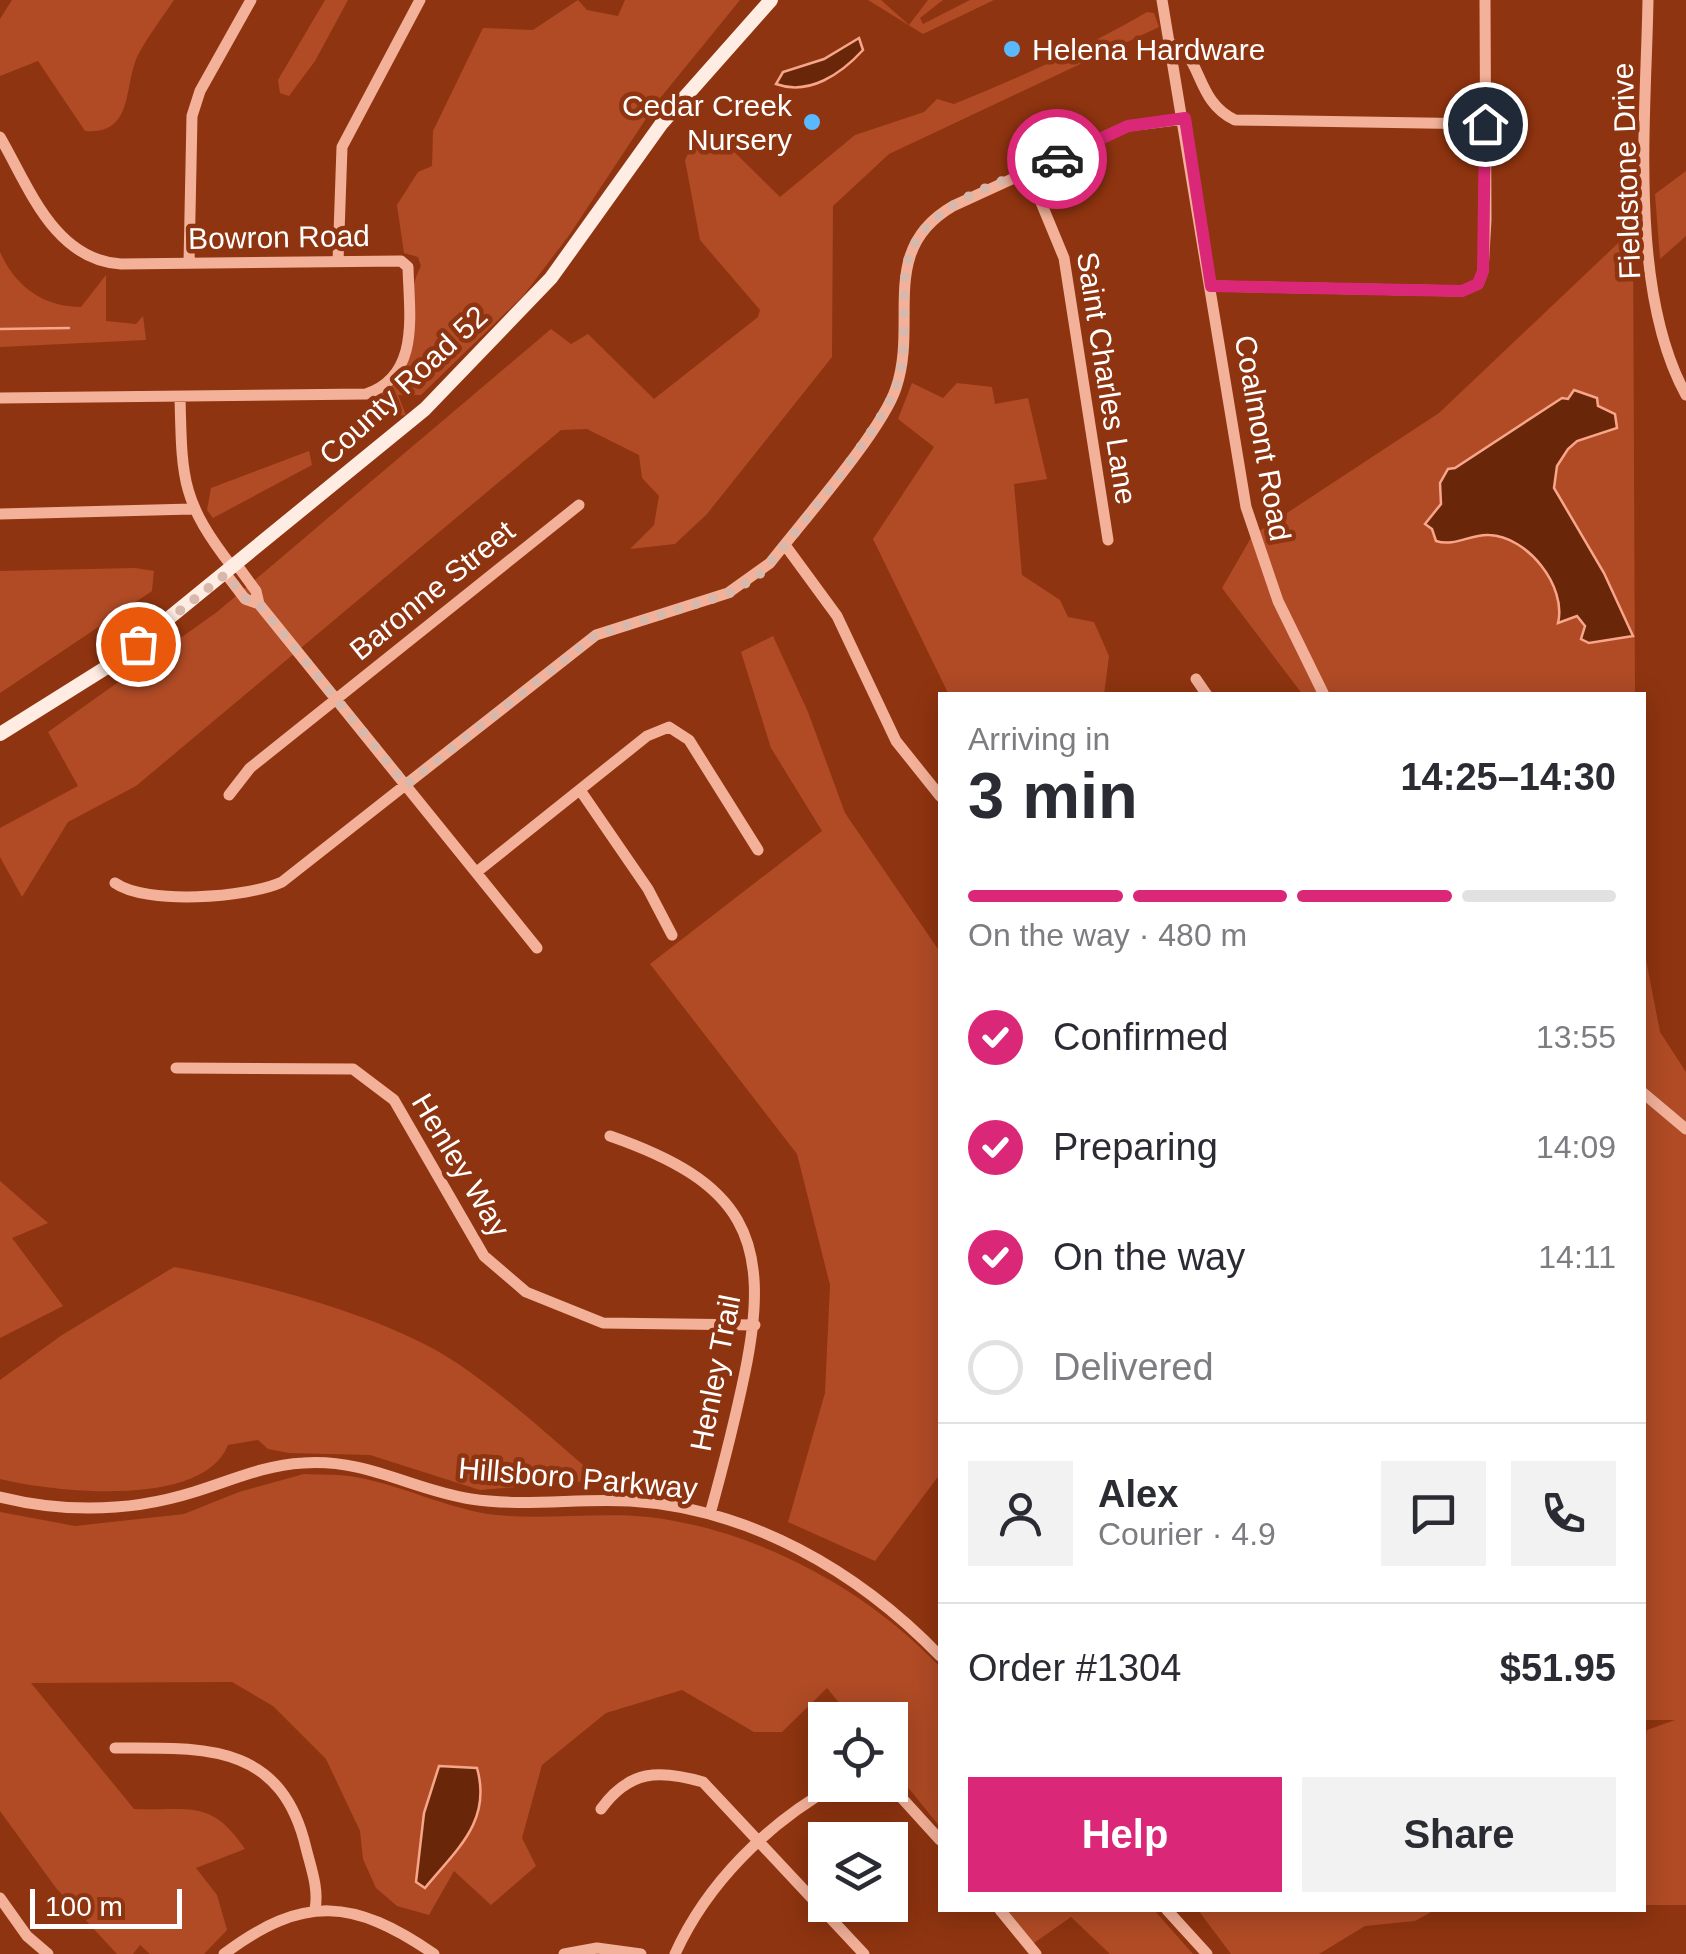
<!DOCTYPE html>
<html lang="en">
<head>
<meta charset="utf-8">
<style>
	:root { --surface:#fff; --page:#f2f2f3; --text:#2b2b33; --muted:#7c7c81; --line:#e1e1e2; --accent:#db2777 }
	body { margin:0; font-family:Arial,sans-serif; background:var(--page); color:var(--text); height:100vh; display:flex; flex-direction:column; font-size:38px; white-space:nowrap }
	* { box-sizing:border-box; margin:0 }
	p { font-size:32px; color:var(--muted) }
	.icon { flex:none; width:55px; height:55px; fill:none; stroke:currentColor; stroke-width:2; stroke-linecap:round; stroke-linejoin:round }
	.map { position:relative; flex:1; overflow:hidden }
	.details { position:absolute; left:938px; top:692px; width:708px; height:1220px; display:flex; flex-direction:column; background:var(--surface); border-radius:0px; box-shadow:0 5px 25px #0003 }
	.details>* { flex:none }
	.buttons { position:absolute; left:808px; top:1702px; display:grid; gap:20px }
	.buttons a { display:grid; place-items:center; width:100px; height:100px; border-radius:0px; background:var(--surface); box-shadow:0 5px 25px #0003; font-size:50px }
	.scale { position:absolute; left:30px; bottom:25px; width:152px; box-sizing:border-box; padding-left:10px; border:5px solid #fff; border-top:0; font-size:28px; line-height:35px; white-space:nowrap; color:#fff; -webkit-text-stroke:8px #8f3410; paint-order:stroke }
	.pin { position:absolute; display:grid; place-items:center; width:85px; height:85px; color:#fff; margin:-42px; border:5px solid #fff; border-radius:50%; box-shadow:0 2px 10px #0007 }
	.courier { position:absolute; display:grid; place-items:center; width:100px; height:100px; margin:-50px; border:8px solid #db2777; border-radius:50%; background:#fff; color:#222; box-shadow:0 2px 12px #0007 }
	.overview em { font-style:normal; font-weight:700 }
	.overview div { display:flex; flex-direction:column-reverse }
	.overview { display:flex; align-items:center; justify-content:space-between; height:170px; padding:0 30px }
	h1 { font-size:65px; font-weight:700; line-height:75px }
	.bar { display:grid; grid-template-columns:repeat(4,1fr); gap:15px 10px; align-content:center; height:120px; padding:0 30px }
	.bar i { height:12px; border-radius:8px; background:var(--line) }
	.bar .current { background:var(--accent) }
	.bar p { grid-column:span 4 }
	.line { display:flex; align-items:center; gap:25px; padding:0 30px; border-top:2px solid var(--line) }
	.line div { flex:1 }
	.round { display:grid; place-items:center; flex:none; width:105px; height:105px; border-radius:0px; background:var(--page) }
	ol { padding:0 30px; list-style:none }
	li { display:flex; align-items:center; gap:30px; height:110px }
	li p { margin-inline-start:auto }
	li .icon { padding:10px; border-radius:50%; background:var(--accent); color:#fff; stroke-width:4 }
	li:last-child { color:var(--muted) }
	li i { width:55px; height:55px; border:5px solid var(--line); border-radius:50% }
	.button { display:flex; gap:20px; margin-top:auto; padding:20px 30px }
	.button a { flex:1; height:115px; border-radius:0px; background:var(--accent); color:#fff; font-size:40px; font-weight:700; line-height:115px; text-align:center }
	.button a+a { background:var(--page); color:var(--text) }
	.map>svg:first-child { display:block }
</style>
</head>
<body>
<div class="map">
<svg width="1686" height="1954" viewBox="0 0 1686 1954">
	<rect width="100%" height="100%" fill="#8f3410"/>
	<path fill="#b04b25" d="M 12,0 L 174,0 C 162,18 148,36 138,55 C 123,86 135,135 85,131 L 38,61 L 0,76 L 0,19 Z
		M 325,0 L 348,0 L 315,61 L 289,96 L 280,93 L 278,80 Z
		M 578,0 L 587,10 L 618,16 L 625,0 L 740,0 L 657,102 L 570,234 L 523,296 L 421,395 L 398,395 L 406,415 L 386,417 L 377,398 C 438,348 395,314 421,266 L 418,257 L 404,253 L 397,205 L 418,172 L 432,166 L 433,131 L 483,28 L 533,30 Z
		M 868,0 L 881,0 L 909,25 L 928,0 L 943,0 L 920,18 L 923,24 L 970,0 L 994,0 L 923,34 Z
		M 1147,12 L 1154,13 L 1159,27 L 889,154 L 833,206 L 832,357 L 707,514 L 675,544 L 630,549 L 654,525 L 659,496 L 642,478 L 639,455 L 587,429 L 561,430 L 136,786 L 68,822 L 22,897 L 0,857 L 0,828 L 78,786 L 48,732 L 217,612 L 551,329 L 571,344 L 588,334 L 654,399 L 758,317 L 760,310 L 700,240 L 685,160 L 696,138 L 719,137 L 780,197 L 855,135 L 924,112 L 937,99 L 954,104 C 1021,77 1085,48 1147,12 Z
		M 1686,171 L 1686,236 L 1660,259 L 1655,194 Z
		M 1633,229 L 1635,695 L 1303,695 L 1222,588 L 1252,536 L 1439,413 Z
		M 0,252 C 15,286 43,307 81,307 L 106,275 L 106,321 L 136,324 L 143,316 L 146,340 L 0,347 Z
		M 912,383 L 943,398 L 957,383 L 992,387 L 995,404 L 1028,398 L 1047,479 L 1014,484 L 1022,575 L 1060,600 L 1068,617 L 1094,622 L 1109,656 L 1104,695 L 949,695 L 873,539 L 934,447 L 898,419 Z
		M 309,451 L 312,465 L 213,518 L 207,510 L 211,488 Z
		M 135,568 L 154,571 L 152,591 L 0,693 L 0,571 Z
		M 773,636 L 808,712 L 845,813 L 940,952 L 940,1474 L 875,1561 L 788,1522 L 825,1393 L 830,1285 L 797,1154 L 650,964 L 822,831 L 771,748 L 741,652 Z
		M 1642,939 L 1660,1032 L 1686,1072 L 1686,1905 L 1642,1905 L 1643,1750 L 1647,1730 L 1675,1720 L 1642,1720 Z
		M 0,1181 L 48,1223 L 12,1238 L 63,1306 L 0,1338 Z
		M 174,1267 C 256,1282 388,1316 457,1363 C 507,1397 554,1440 600,1480 L 480,1490 L 370,1455 L 289,1453 L 268,1449 L 258,1440 L 228,1445 C 203,1509 53,1492 0,1479 L 0,1380 L 62,1335 Z
		M 304,1474 C 318,1475 334,1474 349,1476 C 399,1483 445,1509 496,1515 C 546,1520 598,1512 648,1517 C 755,1529 867,1589 940,1667 L 940,1827 L 890,1765 L 890,1720 L 853,1720 L 827,1688 L 782,1732 L 754,1732 L 682,1690 L 606,1713 L 542,1765 L 522,1838 L 536,1866 L 491,1905 L 454,1871 L 429,1915 L 397,1906 L 376,1888 L 363,1859 L 360,1831 L 326,1759 L 273,1706 L 232,1682 L 31,1683 L 134,1809 C 189,1811 211,1798 245,1849 L 196,1868 L 217,1895 L 227,1930 L 204,1954 L 150,1954 L 140,1945 L 133,1954 L 117,1954 L 56,1888 L 0,1811 L 0,1512 L 75,1526 L 184,1514 L 239,1492 Z
		M 1007,1910 L 1154,1910 L 1193,1954 L 1110,1954 L 1071,1917 L 1034,1943 Z
		M 1198,1910 L 1435,1910 L 1415,1921 L 1365,1926 L 1319,1954 L 1231,1954 Z"/>
	<path fill="#6a2609" stroke="#f7a68a" stroke-width="2.5" d="M 859,38 L 863,50 C 841,74 809,96 776,84 L 783,72 L 824,59 Z
		M 1574,390 L 1597,398 L 1598,406 L 1615,414 L 1617,428 L 1577,441 L 1568,449 L 1557,466 L 1554,488 L 1604,573 L 1633,636 L 1589,643 L 1581,639 L 1585,626 L 1577,616 L 1558,623 C 1567,586 1527,536 1489,535 C 1470,534 1455,547 1436,541 L 1432,529 L 1425,524 L 1441,504 L 1440,483 L 1448,469 L 1455,468 L 1562,398 L 1568,399 Z
		M 439,1766 L 477,1768 C 492,1821 457,1849 425,1888 L 416,1882 L 424,1813 Z"/>
	<g fill="none" stroke-linecap="round" stroke-linejoin="round">
		<path stroke="#f7a68a" stroke-width="2.5" d="M 0,329 L 69,328"/>
		<path stroke="#f3b199" stroke-width="11" d="M 1162,0 L 1246,507 L 1278,601 L 1324,695
			M 1648,0 C 1646,118 1628,290 1686,395
			M 1171,44 C 1203,53 1194,101 1235,120 L 1485,124
			M 0,137 C 29,187 54,260 121,264 L 401,261 L 408,267 C 409,313 421,376 366,394 L 0,398
			M 1028,171 L 1064,258 L 1108,540
			M 338,262 L 342,147 L 420,0
			M 189,263 L 192,116 L 200,91 L 251,0
			M 1211,286 L 1462,291 L 1478,284 L 1483,271 L 1486,220 L 1485,0
			M 180,397 C 182,480 181,501 233,568
			M 0,514 L 192,509
			M 785,545 L 837,616 L 896,741 L 940,796
			M 237,565 L 256,591 L 259,604 L 537,948
			M 226,574 L 245,599 L 259,604
			M 1196,679 L 1207,695
			M 580,790 L 648,889 L 672,935
			M 229,795 L 250,768 L 579,505
			M 478,871 L 647,736 L 669,727 L 689,740 L 758,850
			M 115,883 C 146,905 247,898 282,882 L 596,635 L 728,593 L 770,563 C 801,523 882,431 896,388 C 919,321 877,250 953,206 L 1128,126 L 1185,119
			M 176,1068 L 353,1069 L 394,1100 L 484,1256 L 526,1292 L 603,1323 L 755,1325
			M 1642,1092 L 1686,1129
			M 610,1136 C 742,1182 773,1236 745,1372 C 735,1420 723,1467 710,1514
			M 0,1497 C 65,1513 130,1512 194,1492 C 230,1481 264,1465 303,1463 C 365,1458 413,1490 471,1499 C 524,1507 577,1498 630,1501 C 749,1508 858,1571 940,1656
			M 115,1748 C 204,1748 281,1742 306,1848 C 311,1868 319,1889 315,1909
			M 890,1785 L 940,1840
			M 601,1809 C 629,1770 659,1769 703,1782 L 864,1954
			M 0,1898 L 27,1936 L 48,1954
			M 1000,1910 L 1036,1954
			M 1167,1910 L 1207,1954
			M 224,1954 C 304,1894 354,1899 434,1954
			M 564,1954 L 597,1948 L 641,1954
			M 675,1954 C 707,1883 768,1823 836,1785"/>
		<path stroke="#ffede4" stroke-width="14" d="M 0,734 L 115,662 L 425,409 L 551,278 L 662,123 L 771,0"/>
	</g>
	<g fill="none" stroke-linecap="round" stroke-linejoin="round">
		<path stroke="#d8b8ab" stroke-width="10" stroke-dasharray="0 18" d="M 138,644 L 226,574 L 245,598 L 259,604 L 406,785 L 596,635 L 728,594 L 758,576 C 788,544 886,422 897,385 C 907,352 903,313 905,279 C 909,205 1000,184 1057,159"/>
		<path stroke="#db2777" stroke-width="12" d="M 1057,159 L 1128,126 L 1185,118 L 1211,286 L 1462,291 L 1478,284 L 1483,271 L 1485,124"/>
	</g>
	<g fill="#5ab8ff" stroke="#8f3410" stroke-width="4">
		<circle cx="1012" cy="49" r="10"/>
		<circle cx="812" cy="122" r="10"/>
	</g>
	<g text-anchor="middle" dominant-baseline="central" stroke-width="9" stroke-linejoin="round" paint-order="stroke">
		<g font-size="30" fill="#fff" stroke="#8f3410" text-anchor="start">
			<text x="1032" y="49">Helena Hardware</text>
			<text x="792" y="105" text-anchor="end">Cedar Creek<tspan x="792" dy="34">Nursery</tspan></text>
		</g>
		<g font-size="30" fill="#fff" stroke="#8f3410">
			<text transform="translate(1626 171) rotate(-92)">Fieldstone Drive</text>
			<text transform="translate(279 237) rotate(-1)">Bowron Road</text>
			<text transform="translate(1107 378) rotate(81)">Saint Charles Lane</text>
			<text transform="translate(403 385) rotate(-43)">County Road 52</text>
			<text transform="translate(1263 438) rotate(80)">Coalmont Road</text>
			<text transform="translate(432 590) rotate(-39)">Baronne Street</text>
			<text transform="translate(461 1165) rotate(59)">Henley Way</text>
			<text transform="translate(715 1373) rotate(-79)">Henley Trail</text>
			<text transform="translate(578 1478) rotate(5)">Hillsboro Parkway</text>
		</g>
	</g>
</svg>
<div class="buttons">
<a><svg class="icon" aria-label="locate" viewBox="0 0 24 24"><circle cx="12" cy="12" r="6"/><path d="M12 2v4M12 18v4M2 12h4M18 12h4"/></svg></a>
<a><svg class="icon" aria-label="layers" viewBox="0 0 24 24"><path d="M12 4l9 5-9 5-9-5zM3 14l9 5 9-5"/></svg></a>
</div>
<div class="scale">100 m</div>
<div class="pin" style="left:138px;top:644px;background:#ea580c"><svg class="icon" aria-label="bag" viewBox="0 0 24 24"><path d="M5 8h14l-1 12H6zM9 8a3 3 0 0 1 6 0"/></svg></div>
<div class="pin" style="left:1485px;top:124px;background:#1f2937"><svg class="icon" aria-label="home" viewBox="0 0 24 24"><path d="M3 11l9-7 9 7M6 9v11h12V9"/></svg></div>
<div class="courier" style="left:1057px;top:159px"><svg class="icon" aria-label="car" viewBox="0 0 24 24"><path d="M5 17H2v-5l4-1 3-4h7l3 4 3 1v5h-3M9 17h6M6 11h13"/><circle cx="7" cy="17" r="2"/><circle cx="17" cy="17" r="2"/></svg></div>
<section class="details">
<div class="overview"><div><h1>3 min</h1><p>Arriving in</p></div><em>14:25–14:30</em></div>
<div class="bar"><i class="current"></i><i class="current"></i><i class="current"></i><i></i><p>On the way · 480 m</p></div>
<ol>
<li><svg class="icon" aria-label="check" viewBox="0 0 24 24"><path d="M5 12l5 5 9-10"/></svg>Confirmed<p>13:55</p></li>
<li><svg class="icon" aria-label="check" viewBox="0 0 24 24"><path d="M5 12l5 5 9-10"/></svg>Preparing<p>14:09</p></li>
<li><svg class="icon" aria-label="check" viewBox="0 0 24 24"><path d="M5 12l5 5 9-10"/></svg>On the way<p>14:11</p></li>
<li><i></i>Delivered</li>
</ol>
<div class="line" style="height:180px"><a class="round"><svg class="icon" aria-label="person" viewBox="0 0 24 24"><circle cx="12" cy="8" r="4"/><path d="M4 21q1-7 8-7t8 7"/></svg></a><div><b>Alex</b><p>Courier · 4.9</p></div><a class="round"><svg class="icon" aria-label="chat" viewBox="0 0 24 24"><path d="M4 5h16v11H9l-5 4z"/></svg></a><a class="round"><svg class="icon" aria-label="phone" viewBox="0 0 24 24"><path d="M5 4h4l2 5-3 2q2 4 5 5l2-3 5 2v4C11 20 4 13 5 4z"/></svg></a></div>
<div class="line" style="height:130px"><div>Order #1304</div><b>$51.95</b></div>
<div class="button"><a>Help</a><a>Share</a></div>
</section>
</div>
</body>
</html>
